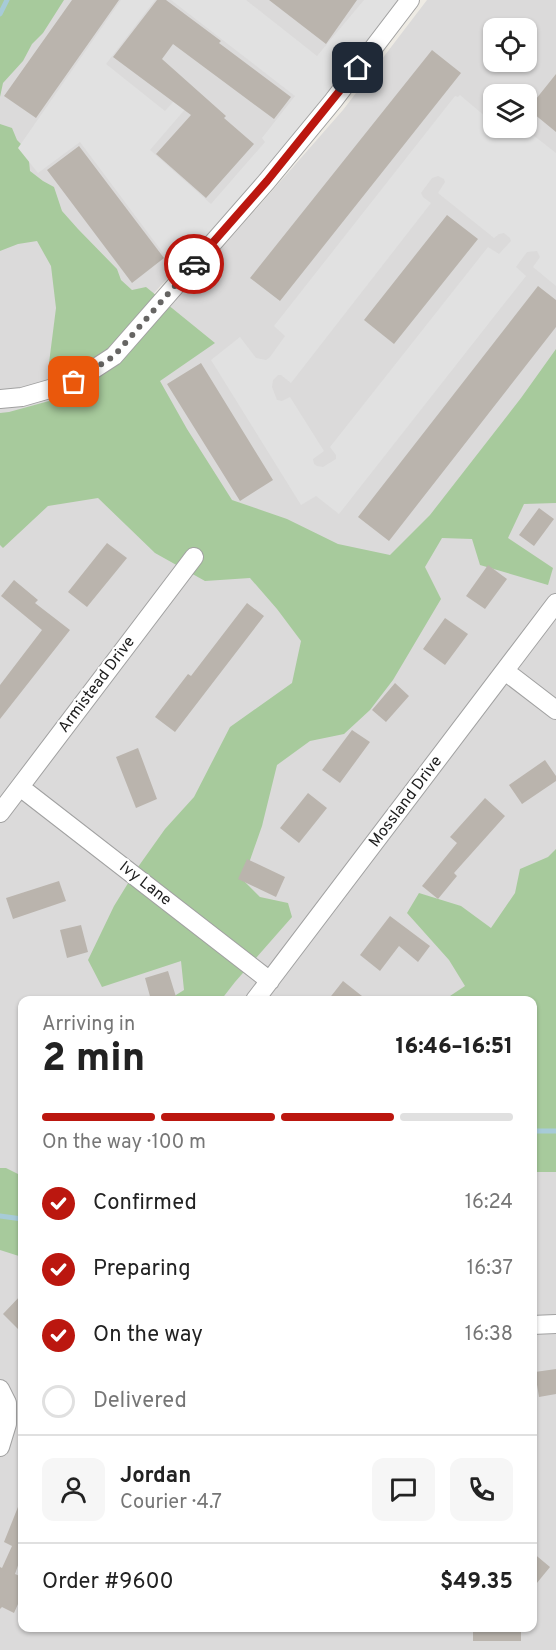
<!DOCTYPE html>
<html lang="en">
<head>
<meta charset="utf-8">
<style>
	:root { --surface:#fff; --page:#f6f6f6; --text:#222; --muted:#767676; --line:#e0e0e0; --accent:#bb170f }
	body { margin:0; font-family:Overpass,sans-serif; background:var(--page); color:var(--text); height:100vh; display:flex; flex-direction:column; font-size:22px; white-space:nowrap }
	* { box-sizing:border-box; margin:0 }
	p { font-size:20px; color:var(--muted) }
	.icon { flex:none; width:33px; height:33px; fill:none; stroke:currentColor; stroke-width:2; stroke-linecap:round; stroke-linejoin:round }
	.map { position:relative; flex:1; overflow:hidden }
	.sheet { position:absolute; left:18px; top:996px; width:519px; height:636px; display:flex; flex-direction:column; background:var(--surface); border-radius:12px; box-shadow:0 2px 4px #0004 }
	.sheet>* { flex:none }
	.tools { position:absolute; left:483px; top:18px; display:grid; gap:12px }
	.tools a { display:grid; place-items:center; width:54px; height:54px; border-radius:12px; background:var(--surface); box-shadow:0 2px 4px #0004; font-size:30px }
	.pin { position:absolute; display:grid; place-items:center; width:51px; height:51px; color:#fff; margin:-26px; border-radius:12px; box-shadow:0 3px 9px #0006 }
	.courier { position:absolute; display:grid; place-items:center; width:60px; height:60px; margin:-30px; border:4px solid #bb170f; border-radius:50%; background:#fff; color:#222; box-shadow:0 2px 8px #0007 }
	.overview em { font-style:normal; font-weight:800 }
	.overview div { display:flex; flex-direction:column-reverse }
	.overview { display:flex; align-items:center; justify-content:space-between; height:102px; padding:0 24px }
	h1 { font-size:39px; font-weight:800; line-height:45px }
	.bar { display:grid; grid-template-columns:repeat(4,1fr); gap:9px 6px; align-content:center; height:72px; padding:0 24px }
	.bar i { height:8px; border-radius:4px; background:var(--line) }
	.bar .selected { background:var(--accent) }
	.bar p { grid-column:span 4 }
	.line { display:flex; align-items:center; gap:15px; padding:0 24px; border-top:2px solid var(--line) }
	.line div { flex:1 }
	.round { display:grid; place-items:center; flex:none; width:63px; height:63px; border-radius:12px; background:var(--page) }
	ol { padding:0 24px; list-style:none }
	li { display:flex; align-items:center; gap:18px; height:66px }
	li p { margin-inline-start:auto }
	li .icon { padding:6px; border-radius:50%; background:var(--accent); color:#fff; stroke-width:4 }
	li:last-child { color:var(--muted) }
	li i { width:33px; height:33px; border:3px solid var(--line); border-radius:50% }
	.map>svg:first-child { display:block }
</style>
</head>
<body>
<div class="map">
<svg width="556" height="1650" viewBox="0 0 556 1650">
	<rect width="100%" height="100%" fill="#eeebe4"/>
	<path fill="#dbdada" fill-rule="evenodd" d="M 0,0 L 402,0 L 253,184 L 136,313 L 149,331 L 343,110 L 427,0 L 556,0 L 556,1650 L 0,1650 ZM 494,28 L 526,28 L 526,62 L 494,62 ZM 494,94 L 526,94 L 526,128 L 494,128 ZM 22,1000 L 532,1000 L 532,1628 L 22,1628 Z"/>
	<path fill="#a7ca9c" d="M 0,0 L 64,0 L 43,33 L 32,44 L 23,61 L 3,83 L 0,97 Z
		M 0,124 L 12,128 L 17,140 L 28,151 L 30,171 L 43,181 L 54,187 L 62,211 L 78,229 L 117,269 L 121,280 L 132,290 L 146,287 L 215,343 L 160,381 L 187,429 L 232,500 L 287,519 L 338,544 L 390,555 L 430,515 L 521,398 L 556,349 L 556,503 L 524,504 L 508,538 L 553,568 L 548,585 L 480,565 L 472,539 L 442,538 L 425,567 L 441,599 L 393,680 L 370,710 L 344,734 L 310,741 L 277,765 L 262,826 L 243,880 L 260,897 L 288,903 L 292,917 L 235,982 L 221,1000 L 168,1000 L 184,990 L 181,961 L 102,987 L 88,960 L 114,906 L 138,867 L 165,829 L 194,797 L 230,727 L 292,683 L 301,641 L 277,609 L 250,578 L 205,581 L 155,553 L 98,498 L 48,506 L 3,548 L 0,545 L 0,413 L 9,412 L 49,401 L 49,363 L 56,308 L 51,266 L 37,241 L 18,244 L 0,251 Z
		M 556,849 L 556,1172 L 533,1172 L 532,1000 L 444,1000 L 465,986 L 449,960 L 407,913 L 419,893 L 461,906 L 491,928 L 515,893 L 520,869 L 548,857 Z
		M 0,1168 L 6,1168 L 22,1176 L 22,1257 L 0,1250 Z"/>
	<path fill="#e1e1e1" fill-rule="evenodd" d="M 121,0 L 155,0 L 106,64 L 165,111 L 189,84 L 199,93 L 150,150 L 211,204 L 265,142 L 262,138 L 295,96 L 171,0 L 246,0 L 317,56 L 364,0 L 402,0 L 253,184 L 175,269 L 80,142 L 38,173 L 18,148 Z
		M 460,95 L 493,123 L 494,128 L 500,129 L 501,128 L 524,128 L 556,153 L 556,286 L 533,267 L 540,257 L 537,251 L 527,252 L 516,267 L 526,276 L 339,514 L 316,496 L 301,505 L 211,360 L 240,337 L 256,358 L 266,360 L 270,357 L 285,336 L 274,326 L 455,96 L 458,97 ZM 438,176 L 444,179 L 445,182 L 438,193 L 494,238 L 499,234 L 504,233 L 510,238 L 511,241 L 499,254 L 488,247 L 330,447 L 336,455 L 336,459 L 323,467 L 317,466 L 314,464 L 313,459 L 324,451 L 290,397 L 282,401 L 277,400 L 272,387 L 273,380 L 278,375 L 281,375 L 291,383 L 431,203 L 423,197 L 421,193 L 432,178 Z"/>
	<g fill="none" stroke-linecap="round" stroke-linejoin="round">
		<path stroke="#a7cbd8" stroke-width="5" d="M 0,14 L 7,0
			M 532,1131 L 556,1131
			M 0,1216 L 22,1219"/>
	</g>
	<path fill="#bab4ad" d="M 72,0 L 119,0 L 36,118 L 4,96 Z
		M 157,0 L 166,0 L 221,41 L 219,43 L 291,97 L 274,119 L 173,44 L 162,59 L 226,116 L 224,118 L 254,144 L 206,198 L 156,154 L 191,115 L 113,57 Z
		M 269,0 L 357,0 L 326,44 Z
		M 432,50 L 461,73 L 280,301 L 250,278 Z
		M 556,74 L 556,132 L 528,109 Z
		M 79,146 L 164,258 L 132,283 L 47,170 Z
		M 447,215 L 478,239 L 394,344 L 364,320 Z
		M 538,286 L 556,300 L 556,327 L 389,541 L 358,517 Z
		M 201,363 L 273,480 L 240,501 L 167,384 Z
		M 539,508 L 554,519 L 534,546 L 519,535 Z
		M 107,543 L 127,558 L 87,607 L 68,592 Z
		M 488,565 L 507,579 L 485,609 L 466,596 Z
		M 14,580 L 38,600 L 35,603 L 70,630 L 0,719 L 0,685 L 42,630 L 1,596 Z
		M 247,603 L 264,616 L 175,732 L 155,717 L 188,674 L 191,676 Z
		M 445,618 L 468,634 L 445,665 L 423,649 Z
		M 395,683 L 409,696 L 386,722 L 372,710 Z
		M 352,730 L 370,742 L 340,783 L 322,770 Z
		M 138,748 L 157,799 L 136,808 L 116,757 Z
		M 545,760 L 556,776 L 556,781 L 522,804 L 509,785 Z
		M 308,793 L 327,808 L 299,843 L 280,828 Z
		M 485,798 L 505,816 L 454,873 L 457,876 L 438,899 L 422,886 L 457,843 L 450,837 Z
		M 247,859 L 285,877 L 276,897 L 238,879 Z
		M 59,881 L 66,901 L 13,919 L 6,898 Z
		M 390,916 L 430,946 L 418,962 L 399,946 L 380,971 L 360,955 Z
		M 81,925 L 88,952 L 67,958 L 60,930 Z
		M 168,971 L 177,1000 L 151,1000 L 145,978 Z
		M 343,981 L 367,1000 L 328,1000 Z
		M 22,1294 L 22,1333 L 3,1314 Z
		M 556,1369 L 556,1394 L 539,1397 L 535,1372 Z
		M 22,1497 L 22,1554 L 15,1574 L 22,1577 L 22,1595 L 14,1613 L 2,1607 L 0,1609 L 0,1567 L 2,1568 L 12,1546 L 4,1542 Z
		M 532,1552 L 550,1567 L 532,1589 Z
		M 473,1628 L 521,1628 L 521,1641 L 473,1641 Z"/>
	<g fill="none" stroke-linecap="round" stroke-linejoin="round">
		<defs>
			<path id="minor" d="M 0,399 L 22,397 L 74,382 L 114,356 L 267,181 L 333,101 L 410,0
				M 505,671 L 556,710
				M 20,787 L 270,981
				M 0,813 L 194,557
				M 255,1000 L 556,603
				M 532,1325 L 556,1324
				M 0,1389 L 7,1403 L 7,1424 L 0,1447"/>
		</defs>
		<use href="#minor" stroke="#a1a1a1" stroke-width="20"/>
		<use href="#minor" stroke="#fff" stroke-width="18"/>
	</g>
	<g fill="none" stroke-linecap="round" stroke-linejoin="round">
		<path stroke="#666563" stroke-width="6" stroke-dasharray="0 10.8" d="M 74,382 L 114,356 L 194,264"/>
		<path stroke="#bb170f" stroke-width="8" d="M 194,264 L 267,181 L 358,68"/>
	</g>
	<g text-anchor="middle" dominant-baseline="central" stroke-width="4.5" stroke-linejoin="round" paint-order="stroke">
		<g font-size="16" fill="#1d1d1d" stroke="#fff">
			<text transform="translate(97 685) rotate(-53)">Armistead Drive</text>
			<text transform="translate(406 802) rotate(-53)">Mossland Drive</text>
			<text transform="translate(145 884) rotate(38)">Ivy Lane</text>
		</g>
	</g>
</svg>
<div class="tools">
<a><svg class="icon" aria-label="locate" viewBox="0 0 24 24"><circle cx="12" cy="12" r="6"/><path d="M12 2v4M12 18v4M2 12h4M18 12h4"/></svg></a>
<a><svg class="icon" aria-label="layers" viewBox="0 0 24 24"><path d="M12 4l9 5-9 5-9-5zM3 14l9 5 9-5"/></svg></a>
</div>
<div class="pin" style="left:74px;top:382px;background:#ea580c"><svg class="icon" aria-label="bag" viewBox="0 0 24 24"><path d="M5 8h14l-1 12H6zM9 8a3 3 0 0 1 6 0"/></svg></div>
<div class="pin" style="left:358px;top:68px;background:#1f2937"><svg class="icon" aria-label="home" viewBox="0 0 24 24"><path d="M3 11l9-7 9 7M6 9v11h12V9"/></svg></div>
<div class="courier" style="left:194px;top:264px"><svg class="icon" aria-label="car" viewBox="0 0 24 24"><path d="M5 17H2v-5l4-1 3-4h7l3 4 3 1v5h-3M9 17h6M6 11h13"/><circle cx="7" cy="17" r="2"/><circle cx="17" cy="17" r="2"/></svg></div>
<section class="sheet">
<div class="overview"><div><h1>2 min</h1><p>Arriving in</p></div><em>16:46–16:51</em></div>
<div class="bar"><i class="selected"></i><i class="selected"></i><i class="selected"></i><i></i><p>On the way · 100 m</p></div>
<ol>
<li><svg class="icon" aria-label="check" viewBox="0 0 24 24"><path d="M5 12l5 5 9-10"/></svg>Confirmed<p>16:24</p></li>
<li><svg class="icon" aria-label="check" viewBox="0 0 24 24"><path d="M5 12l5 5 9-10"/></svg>Preparing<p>16:37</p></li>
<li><svg class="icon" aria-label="check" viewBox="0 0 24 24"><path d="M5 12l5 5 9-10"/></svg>On the way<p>16:38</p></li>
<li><i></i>Delivered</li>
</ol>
<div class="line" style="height:108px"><a class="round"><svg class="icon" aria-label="person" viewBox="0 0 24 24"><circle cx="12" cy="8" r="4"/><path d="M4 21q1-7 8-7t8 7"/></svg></a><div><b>Jordan</b><p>Courier · 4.7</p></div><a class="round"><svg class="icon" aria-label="chat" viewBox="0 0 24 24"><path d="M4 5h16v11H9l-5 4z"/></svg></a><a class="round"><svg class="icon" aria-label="phone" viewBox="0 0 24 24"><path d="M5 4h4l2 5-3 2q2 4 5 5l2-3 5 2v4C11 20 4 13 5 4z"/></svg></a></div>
<div class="line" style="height:78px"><div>Order #9600</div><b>$49.35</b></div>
</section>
</div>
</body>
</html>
